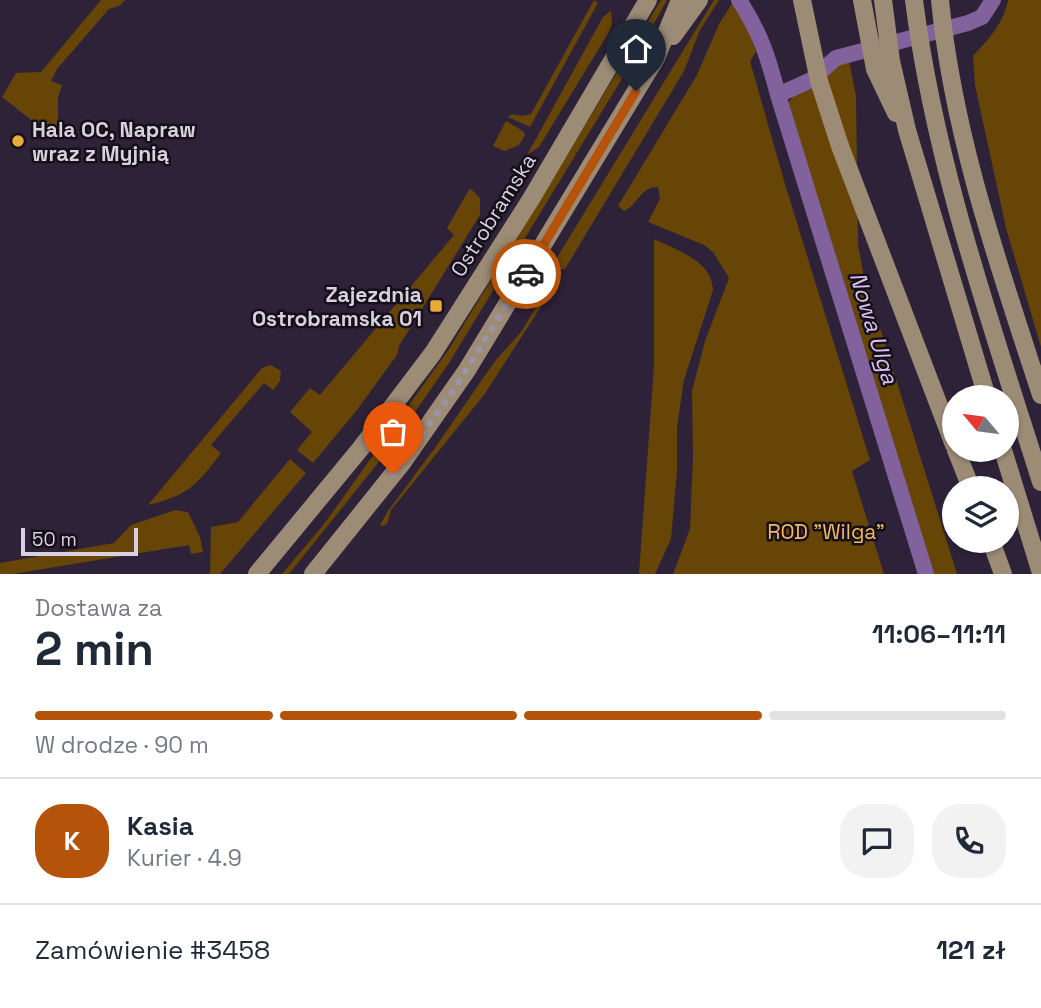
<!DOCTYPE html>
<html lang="pl">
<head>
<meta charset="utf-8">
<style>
	:root { --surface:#fff; --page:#f2f2f3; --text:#1f2937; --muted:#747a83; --line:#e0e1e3; --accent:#b45309 }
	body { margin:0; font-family:"Space Grotesk",sans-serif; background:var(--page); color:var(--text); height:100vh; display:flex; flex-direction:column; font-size:26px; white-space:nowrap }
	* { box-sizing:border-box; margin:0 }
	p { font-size:23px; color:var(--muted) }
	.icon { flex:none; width:38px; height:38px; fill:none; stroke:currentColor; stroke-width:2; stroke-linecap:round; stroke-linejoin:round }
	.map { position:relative; height:574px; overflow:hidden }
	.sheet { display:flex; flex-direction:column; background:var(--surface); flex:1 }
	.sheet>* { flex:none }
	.needle { width:46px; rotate:299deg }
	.tools { position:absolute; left:942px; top:385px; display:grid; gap:14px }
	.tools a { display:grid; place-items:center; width:77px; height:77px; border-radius:50%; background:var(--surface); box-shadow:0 2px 5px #0004; font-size:35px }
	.scale { position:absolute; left:21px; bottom:18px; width:117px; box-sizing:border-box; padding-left:7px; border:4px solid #d8d1df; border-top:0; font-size:19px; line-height:24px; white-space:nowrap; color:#d8d1df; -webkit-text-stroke:5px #140f19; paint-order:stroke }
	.pin { position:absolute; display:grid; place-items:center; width:60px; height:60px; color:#fff; margin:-72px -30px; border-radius:50% 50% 50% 0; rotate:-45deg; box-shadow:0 0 7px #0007 }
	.pin .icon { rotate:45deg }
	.courier { position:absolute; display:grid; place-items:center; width:70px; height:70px; margin:-35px; border:5px solid #b45309; border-radius:50%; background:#fff; color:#222; box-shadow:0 2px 9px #0007 }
	.summary em { font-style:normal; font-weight:600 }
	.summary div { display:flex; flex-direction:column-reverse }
	.summary { display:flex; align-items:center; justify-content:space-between; height:119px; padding:0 35px }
	h1 { font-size:46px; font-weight:600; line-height:52px }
	.bar { display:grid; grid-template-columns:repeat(4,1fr); gap:10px 7px; align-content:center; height:84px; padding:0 35px }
	.bar i { height:9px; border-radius:5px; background:var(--line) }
	.bar .on { background:var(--accent) }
	.bar p { grid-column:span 4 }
	.line { display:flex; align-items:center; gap:18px; padding:0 35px; border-top:2px solid var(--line) }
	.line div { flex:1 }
	.round { display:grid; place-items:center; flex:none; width:74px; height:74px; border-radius:28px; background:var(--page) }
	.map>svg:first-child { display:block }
</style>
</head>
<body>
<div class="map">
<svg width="1041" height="574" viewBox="0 0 1041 574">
	<rect width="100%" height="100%" fill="#2e2239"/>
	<path fill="#674507" d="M 101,0 L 125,0 L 119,6 L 109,9 L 57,69 L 51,81 L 62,85 L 58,98 L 58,141 L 2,97 L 16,73 L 41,72 Z
		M 594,0 L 598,3 L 530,127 L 508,117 L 512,114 L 522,116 L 531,114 Z
		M 661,0 L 667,0 L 640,49 L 449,363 L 390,448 L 289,574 L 282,574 L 324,524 L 449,349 Z
		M 714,0 L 719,0 L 700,30 L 684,71 L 580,244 L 565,269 L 550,269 Z
		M 1008,0 L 1041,0 L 1041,347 L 1006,228 L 975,85 L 973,56 C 988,40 1004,23 1008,0 Z
		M 733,2 L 745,21 L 756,52 L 750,61 L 785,184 L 870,460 L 852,471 L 884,574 L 673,574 L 690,529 L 693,457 L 692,391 L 705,341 L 729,278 L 713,252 L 704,245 L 648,222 L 660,199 L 658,187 C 641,186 638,205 624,211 L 618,206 L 697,75 L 719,24 Z
		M 611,11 L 612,23 L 609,32 L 539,147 L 527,155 L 603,17 Z
		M 849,61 L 856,96 L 858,244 L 864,277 L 957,574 L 932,574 L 831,240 L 787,106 C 794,89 831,66 849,61 Z
		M 506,121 L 523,131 L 525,135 L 519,145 L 505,151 L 493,146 Z
		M 470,188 L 480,198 L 480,215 L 399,346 L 397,355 L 357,410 L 313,463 L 297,450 L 312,432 L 290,412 L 310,388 L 320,395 L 454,235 L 447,228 Z
		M 654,239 C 677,250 712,261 713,290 L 684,380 L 677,427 L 677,471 L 671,539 L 655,574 L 639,574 L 654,366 Z
		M 553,288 L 484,395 L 391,510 L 387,524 L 382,526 L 380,525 L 388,511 L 437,445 L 495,361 L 521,332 L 546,291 Z
		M 271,365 L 281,371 L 280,381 L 273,390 L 264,383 L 211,445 L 221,453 C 196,486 189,495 148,505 L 262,368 Z
		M 290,459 L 306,473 L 220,574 L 210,574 L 211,527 L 238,522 Z
		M 175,510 L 188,512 L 200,537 L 203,552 L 191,554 L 189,545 L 13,574 L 0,574 L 0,563 L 114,543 L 131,525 Z"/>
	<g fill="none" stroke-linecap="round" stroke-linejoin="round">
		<path stroke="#81629c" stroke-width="16" d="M 739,0 C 761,34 768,57 778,95 L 926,574
			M 778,95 L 811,80 L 836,58 L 968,23 L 982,17 L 993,0"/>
		<path stroke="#9c8c76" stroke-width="18" d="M 802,0 L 819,81 L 840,146 L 954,445
			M 862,0 L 875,69 L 896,113
			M 883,0 L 891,61 L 907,130 L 987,397
			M 914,0 C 935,165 991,323 1041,482
			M 940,0 C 953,136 999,266 1041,395
			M 673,36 L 699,0
			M 956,450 L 971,488
			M 1003,450 L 1041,573
			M 991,541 L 1003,574
			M 257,574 L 361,448 L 433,353 L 531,199 L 648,0
			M 313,574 L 402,463 L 467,370 L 656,58 L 680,0"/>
	</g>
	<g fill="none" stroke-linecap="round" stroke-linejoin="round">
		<path stroke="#9c94a5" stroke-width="7" stroke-dasharray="0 12.6" d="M 393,474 L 451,394 L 526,274"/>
		<path stroke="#b45309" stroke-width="9" d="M 526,274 L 636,91"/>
	</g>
	<g fill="#eca93b" stroke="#140f19" stroke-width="2.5">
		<circle cx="18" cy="141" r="7"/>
		<rect x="429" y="299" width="14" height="14" rx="3.5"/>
	</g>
	<g text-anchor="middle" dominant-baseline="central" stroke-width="5" stroke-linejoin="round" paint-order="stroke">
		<g font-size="21" font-weight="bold" fill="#d8d1df" stroke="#140f19" text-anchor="start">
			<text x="32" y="129">Hala OC, Napraw<tspan x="32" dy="24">wraz z Myjnią</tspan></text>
			<text x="422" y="294" text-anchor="end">Zajezdnia<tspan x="422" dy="24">Ostrobramska 01</tspan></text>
		</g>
		<g font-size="21" fill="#d8d1df" stroke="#140f19">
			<text transform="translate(493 215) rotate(-58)">Ostrobramska</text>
		</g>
		<g font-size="21" fill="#f4b962" stroke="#140f19">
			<text x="826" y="531">ROD "Wilga"</text>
		</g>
		<g font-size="23" font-style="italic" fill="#dbc1f4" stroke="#140f19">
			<text transform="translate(874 328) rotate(73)">Nowa Ulga</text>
		</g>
	</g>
</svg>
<div class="tools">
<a><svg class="needle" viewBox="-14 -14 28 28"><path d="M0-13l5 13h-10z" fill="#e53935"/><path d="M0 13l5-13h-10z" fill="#747a83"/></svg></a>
<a><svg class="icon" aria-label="layers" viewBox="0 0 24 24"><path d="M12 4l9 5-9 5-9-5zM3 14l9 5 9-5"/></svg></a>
</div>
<div class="scale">50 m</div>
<div class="pin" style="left:393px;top:474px;background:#ea580c"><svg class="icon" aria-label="bag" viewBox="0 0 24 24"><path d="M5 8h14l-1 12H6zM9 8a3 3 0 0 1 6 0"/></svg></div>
<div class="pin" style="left:636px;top:91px;background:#1f2937"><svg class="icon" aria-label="home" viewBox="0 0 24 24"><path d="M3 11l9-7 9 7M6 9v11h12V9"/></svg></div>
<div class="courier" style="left:526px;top:274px"><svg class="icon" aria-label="car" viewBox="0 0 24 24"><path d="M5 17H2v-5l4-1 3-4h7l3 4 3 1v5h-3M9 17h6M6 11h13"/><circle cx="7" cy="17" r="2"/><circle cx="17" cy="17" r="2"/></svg></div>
</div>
<section class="sheet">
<div class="summary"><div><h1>2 min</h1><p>Dostawa za</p></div><em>11:06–11:11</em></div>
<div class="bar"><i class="on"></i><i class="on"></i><i class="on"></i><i></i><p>W drodze · 90 m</p></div>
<div class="line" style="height:126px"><b class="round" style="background:var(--accent);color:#fff">K</b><div><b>Kasia</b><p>Kurier · 4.9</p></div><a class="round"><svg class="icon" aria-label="chat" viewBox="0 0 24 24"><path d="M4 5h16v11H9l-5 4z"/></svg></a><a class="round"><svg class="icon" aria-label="phone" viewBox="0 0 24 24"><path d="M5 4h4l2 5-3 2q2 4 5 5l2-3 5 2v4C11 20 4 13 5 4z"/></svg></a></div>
<div class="line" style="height:91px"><div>Zamówienie #3458</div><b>121 zł</b></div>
</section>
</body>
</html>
